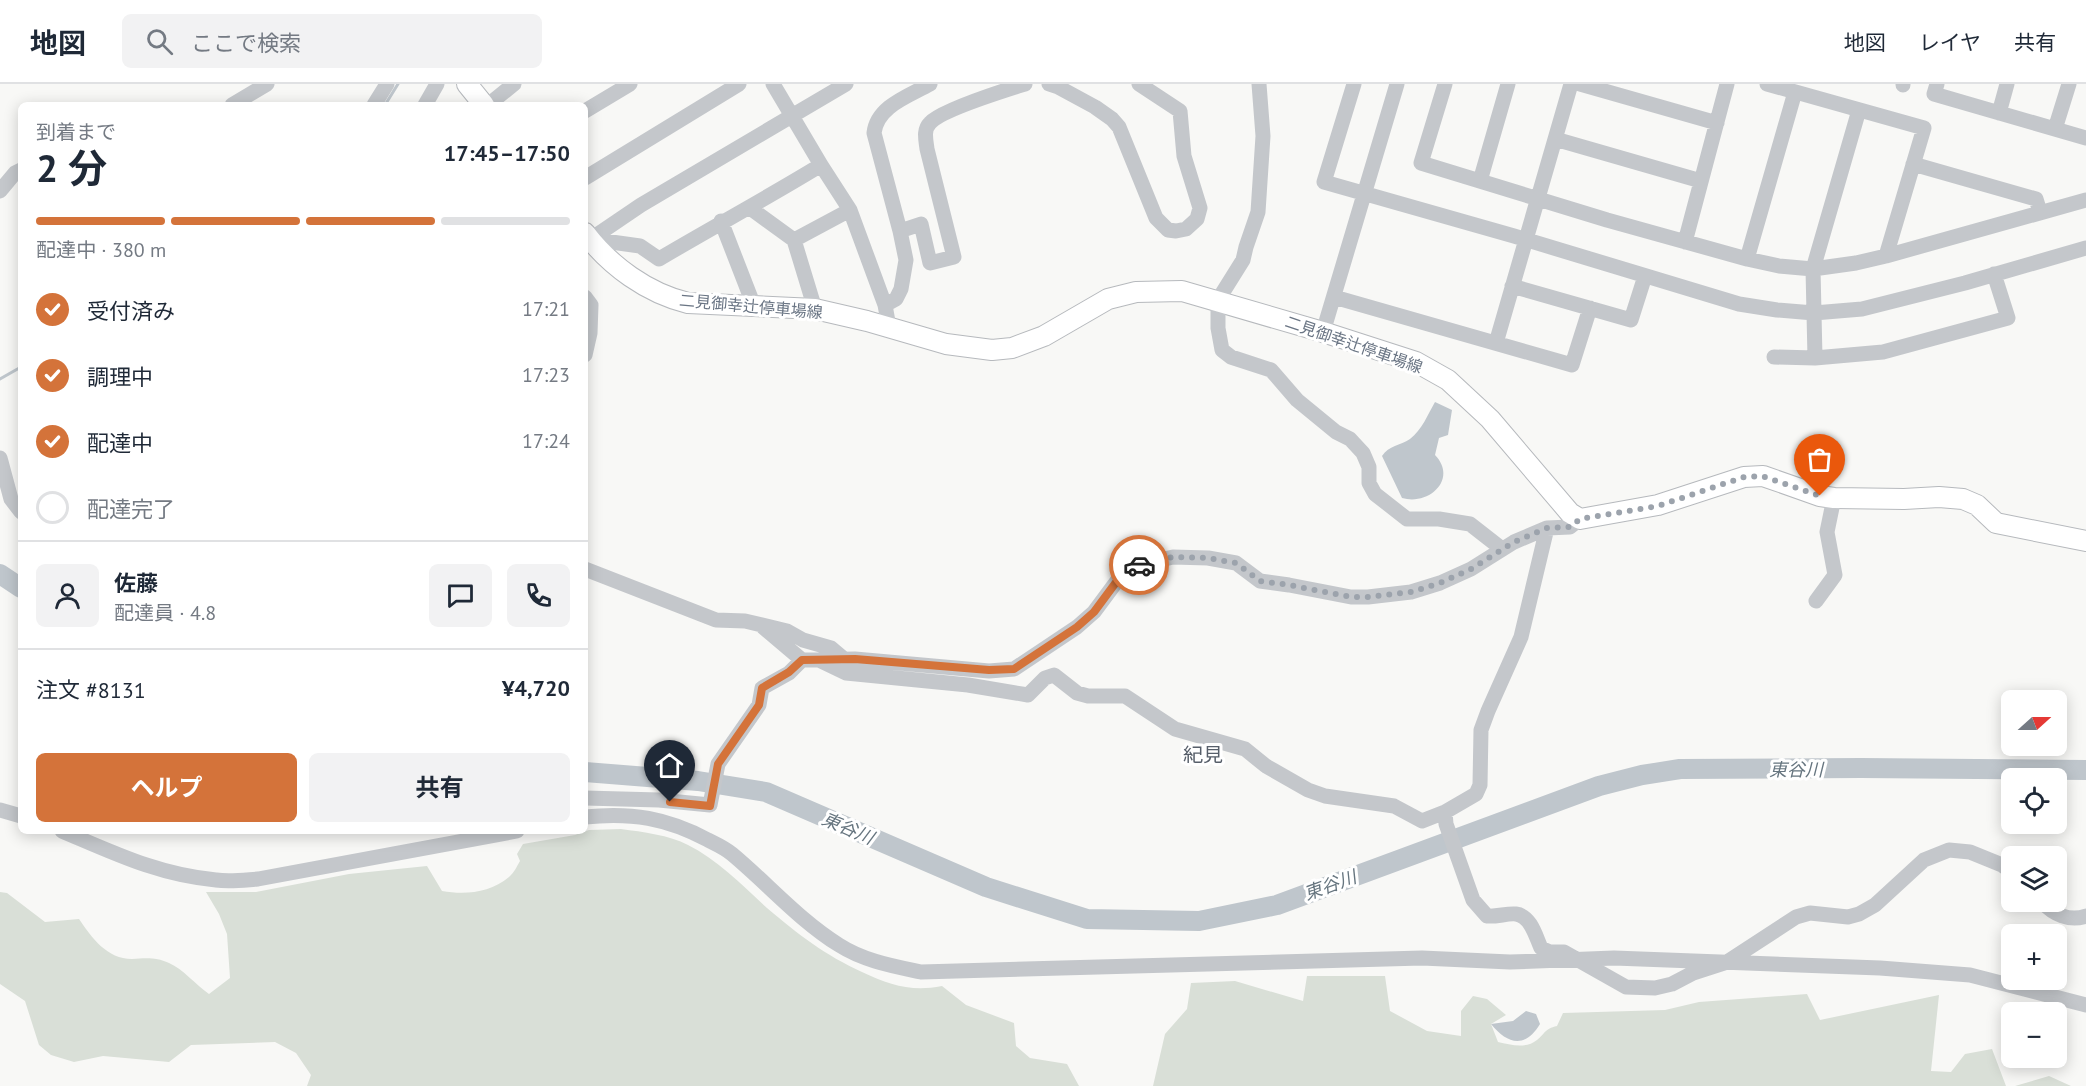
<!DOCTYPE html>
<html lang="ja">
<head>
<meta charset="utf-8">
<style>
	:root { --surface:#fff; --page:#f2f2f3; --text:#1f2937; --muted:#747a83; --line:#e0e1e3; --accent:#d4733a }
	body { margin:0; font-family:"PT Sans","Noto Sans JP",sans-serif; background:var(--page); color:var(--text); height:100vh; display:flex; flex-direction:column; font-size:22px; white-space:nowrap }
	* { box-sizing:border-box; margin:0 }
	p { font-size:20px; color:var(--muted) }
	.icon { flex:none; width:33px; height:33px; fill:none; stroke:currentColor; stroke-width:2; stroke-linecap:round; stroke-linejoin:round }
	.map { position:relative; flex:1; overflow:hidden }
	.panel { position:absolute; left:18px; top:18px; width:570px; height:732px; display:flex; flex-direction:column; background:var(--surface); border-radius:9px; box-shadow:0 3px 15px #0003 }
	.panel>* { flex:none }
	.needle { width:39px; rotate:69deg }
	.fabs { position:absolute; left:2001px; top:606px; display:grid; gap:12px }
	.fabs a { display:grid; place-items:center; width:66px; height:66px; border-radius:9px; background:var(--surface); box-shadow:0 3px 15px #0003; font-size:30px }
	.pin { position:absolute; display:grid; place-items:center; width:51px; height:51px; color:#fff; margin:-62px -26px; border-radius:50% 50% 50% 0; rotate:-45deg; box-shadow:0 0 6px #0007 }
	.pin .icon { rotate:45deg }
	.courier { position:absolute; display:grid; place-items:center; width:60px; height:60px; margin:-30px; border:4px solid #d4733a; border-radius:50%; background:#fff; color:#222; box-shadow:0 2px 8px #0007 }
	.overview em { font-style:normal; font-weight:700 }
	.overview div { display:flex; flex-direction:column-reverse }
	.overview { display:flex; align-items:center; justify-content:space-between; height:102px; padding:0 18px }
	h1 { font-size:39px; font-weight:700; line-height:45px }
	.bar { display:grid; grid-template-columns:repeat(4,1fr); gap:9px 6px; align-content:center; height:72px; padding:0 18px }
	.bar i { height:8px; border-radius:4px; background:var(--line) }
	.bar .current { background:var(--accent) }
	.bar p { grid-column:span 4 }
	.line { display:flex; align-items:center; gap:15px; padding:0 18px; border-top:2px solid var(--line) }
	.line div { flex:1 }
	.round { display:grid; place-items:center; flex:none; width:63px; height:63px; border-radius:9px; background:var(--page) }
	ol { padding:0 18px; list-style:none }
	li { display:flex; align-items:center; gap:18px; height:66px }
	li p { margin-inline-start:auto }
	li .icon { padding:6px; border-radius:50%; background:var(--accent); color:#fff; stroke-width:4 }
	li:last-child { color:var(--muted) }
	li i { width:33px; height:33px; border:3px solid var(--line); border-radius:50% }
	.action { display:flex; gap:12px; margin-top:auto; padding:12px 18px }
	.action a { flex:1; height:69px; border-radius:9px; background:var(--accent); color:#fff; font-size:24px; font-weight:700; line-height:69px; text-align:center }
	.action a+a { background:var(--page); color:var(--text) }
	header { display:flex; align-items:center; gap:36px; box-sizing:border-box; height:84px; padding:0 30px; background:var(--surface); border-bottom:2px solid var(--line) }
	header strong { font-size:28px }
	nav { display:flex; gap:33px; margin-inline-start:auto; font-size:21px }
	.search { width:420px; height:54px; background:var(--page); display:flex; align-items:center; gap:15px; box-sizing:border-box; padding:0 21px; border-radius:9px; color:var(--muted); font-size:22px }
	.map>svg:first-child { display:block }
</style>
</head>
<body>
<header>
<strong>地図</strong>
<div class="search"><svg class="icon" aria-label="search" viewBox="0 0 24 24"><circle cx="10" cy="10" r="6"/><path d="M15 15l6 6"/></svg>ここで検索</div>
<nav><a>地図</a><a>レイヤ</a><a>共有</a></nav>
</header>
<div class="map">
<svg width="2086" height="1002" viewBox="0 0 2086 1002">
	<rect width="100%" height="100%" fill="#f8f8f6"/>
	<path fill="#d9dfd7" d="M 621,745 C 643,748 669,751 688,761 C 718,776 743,802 767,824 C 799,851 825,871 862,888 C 890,901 911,908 942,902 L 966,921 L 1014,939 L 1016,962 L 1030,974 L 1067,980 L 1079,1002 L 307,1002 L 311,991 L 296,969 L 275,958 L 191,961 L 169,978 L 103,972 L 74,978 L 51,971 L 39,961 L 25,917 L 0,900 L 0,808 L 7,809 L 45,838 L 79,835 C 92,854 107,875 132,875 C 146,874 156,873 169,879 C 183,885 196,901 209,910 L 230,894 L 227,850 L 219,830 L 206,808 L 256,808 L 349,790 L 427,782 L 442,807 C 465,811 490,809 509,793 C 514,789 517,782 520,777 L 517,770 L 523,760 L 575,751 L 589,746 Z
		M 1307,892 L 1385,892 L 1390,927 L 1427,947 L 1461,952 L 1461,927 L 1473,912 L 1487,915 L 1506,931 L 1491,940 L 1498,958 C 1511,961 1526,965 1537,956 C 1546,949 1544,945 1557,942 L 1563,929 L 1665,926 L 1699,918 L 1807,910 L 1820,936 L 1939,911 L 1931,987 L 1951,988 L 1965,970 L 1992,965 L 2006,1002 L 1153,1002 L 1165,950 L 1187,925 L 1191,899 L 1235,897 L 1303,917 Z
		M 2049,992 L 2071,1002 L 2015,1002 Z"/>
	<path fill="#bfc6cc" d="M 1435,318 L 1452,326 L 1448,351 L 1439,354 L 1435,371 C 1458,395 1429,422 1402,414 L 1382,372 C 1389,361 1400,362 1410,355 C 1422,346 1428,330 1435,318 Z
		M 1526,927 L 1536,930 L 1540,940 C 1525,965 1507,960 1491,940 L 1513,937 Z"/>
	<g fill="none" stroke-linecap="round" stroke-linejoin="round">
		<path stroke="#bfc6cc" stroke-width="3" d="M 385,21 L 398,0
			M 0,295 L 21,283"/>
		<path stroke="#bfc6cc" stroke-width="20" d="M 0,490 L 21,504
			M 585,688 L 698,697 L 766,708 L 986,803 L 1087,835 L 1199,837 L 1277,821 L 1599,702 L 1642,691 L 1680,685 L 1861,684 L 2086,686"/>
		<defs>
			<path id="major" d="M 467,0 L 484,21
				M 585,149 C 610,182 647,209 688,219 L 815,225 L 867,237 L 946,260 L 992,266 L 1012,264 L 1044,252 L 1108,215 L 1136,208 L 1182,207 L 1323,248 L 1416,278 L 1448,296 L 1490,335 L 1570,429 L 1580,435 L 1658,421 L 1744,393 L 1763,392 L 1820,412 L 1834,414 L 1904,415 L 1939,413 L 1963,415 L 1977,421 L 1996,439 L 2086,457"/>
		</defs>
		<use href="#major" stroke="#b6b9bd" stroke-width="22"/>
		<path stroke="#c4c7cb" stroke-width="15" d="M 773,0 L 821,81 L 850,126 L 885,221 L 889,243
			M 1049,0 L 1058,3 L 1095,23 L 1112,35 L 1119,43 L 1156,134 L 1168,146 L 1176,147 L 1186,145 L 1197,135 L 1200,124 L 1184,72 L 1180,27 L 1139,0
			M 1259,0 L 1263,52 L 1258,128 L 1246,163 L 1243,176 L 1218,216 L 1218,244 L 1222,266 L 1231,273 L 1271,286 L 1297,316 L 1336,348 L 1350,355 L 1363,369 L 1369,383 L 1369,399 L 1375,410 L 1407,435 L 1439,435 L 1470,440 L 1502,465
			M 1354,0 L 1324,98 L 1514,152 L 1739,220 L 1777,226 L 1814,229 L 1862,225 L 1965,199 L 2086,164
			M 1445,0 L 1421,79 L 1607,136 L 1747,175 L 1779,182 L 1813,185 L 1856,179 L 1886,172 L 2086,116
			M 1580,0 L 1717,39
			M 1767,0 L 1924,44 L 1886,172
			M 1937,0 L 1934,10 L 2086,54
			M 1903,1 L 1903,0
			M 232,21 L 267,0
			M 374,21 L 387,0
			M 425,21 L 437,0
			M 488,21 L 514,0
			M 585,27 L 630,0
			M 1999,29 L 2007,0
			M 2055,45 L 2069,0
			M 1555,55 L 1701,97
			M 1913,80 L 2036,115 L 2040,128
			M 585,94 L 739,0
			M 1480,97 L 1508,0
			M 0,107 L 15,89 L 21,86
			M 750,124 L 794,156 L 815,225
			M 721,137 L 754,222
			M 900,147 L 921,140 L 930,179 L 954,173 L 927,65 C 926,56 923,46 930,39 C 941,26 1006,6 1025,0
			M 590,155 L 640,162 L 659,175 C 713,143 767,114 821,81
			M 794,156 L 850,126
			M 1685,158 L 1727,0
			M 585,159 L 641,121 L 846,0
			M 1747,175 L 1795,8
			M 1512,202 L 1631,236 L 1645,192
			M 585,213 L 591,221 L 590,249 L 585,271
			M 1334,213 L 1572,281 L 1590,224
			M 885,221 L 896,215 L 901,205 L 906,176 L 900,147 L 874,49 C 877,22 909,12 930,0
			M 1323,248 L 1397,0
			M 1496,259 L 1571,0
			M 1774,273 L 1815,274 L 1883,268 L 2008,234 L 1994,190
			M 1815,274 L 1813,185 L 1859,26
			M 0,374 L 11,415 L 21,428
			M 585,485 L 716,536 L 745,537 L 787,547 L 803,556 L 831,564 L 844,575
			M 1816,517 L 1835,491 L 1827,448 L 1834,414
			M 763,543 L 802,576
			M 821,577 L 846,589 L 968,601 L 1028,611 L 1045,594 L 1054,591 L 1077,609 L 1088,612 L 1125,612 L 1175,645 L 1245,665 L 1266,682 L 1308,706 L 1325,712 L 1394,722 L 1422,737 L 1445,728 L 1476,710 L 1480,701 L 1481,646 L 1488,627 L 1521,553 L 1547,444
			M 585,714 L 659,716 L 710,721 L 718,680 L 759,621 L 762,604 L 789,589 L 802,576 L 855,575 L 989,587 L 1014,585 L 1077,543 L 1094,528 L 1117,497 L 1135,482 L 1173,473 L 1208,474 L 1236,479 L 1260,497 L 1289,501 L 1351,513 L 1368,513 L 1411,508 L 1440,499 L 1471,485 L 1514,458 L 1547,444 L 1570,443 L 1580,435
			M 0,726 L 21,732
			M 1445,728 L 1446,740 L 1473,816 L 1487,832 C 1497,833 1507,829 1516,830 C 1531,832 1536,853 1541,864 L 1550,868 L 1564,868 L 1626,903 L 1655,904 L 1672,900 L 1693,889 L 1727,878 L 1796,833 L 1810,829 L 1848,833 L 1859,830 L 1875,821 L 1924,776 L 1949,766 L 1970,768 L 2002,781 L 2012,788
			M 585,733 C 631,728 667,734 708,756 C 716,760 725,764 732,770 C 768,800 799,836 839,861 C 864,877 893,882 921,888 L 1422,874 L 1510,878 L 1614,874 L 1880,884 L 1970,891 L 2086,921
			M 62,747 C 114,769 159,791 216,796 C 230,798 244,796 258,795 L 517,747
			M 2042,818 C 2053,830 2069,838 2086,832"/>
		<use href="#major" stroke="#fff" stroke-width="20"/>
	</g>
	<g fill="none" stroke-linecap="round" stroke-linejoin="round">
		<path stroke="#9ca3ac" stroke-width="6" stroke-dasharray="0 10.8" d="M 1139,481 L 1173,473 L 1208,474 L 1236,479 L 1260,497 L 1289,501 L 1351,513 L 1368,513 L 1411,508 L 1440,499 L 1471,485 L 1514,458 L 1547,444 L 1570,443 L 1580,435 L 1658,422 L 1744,393 L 1762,392 L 1820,412"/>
		<path stroke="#d4733a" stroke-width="8" d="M 670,718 L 710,722 L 718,680 L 759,621 L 762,604 L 789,588 L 802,576 L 855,575 L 989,586 L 1014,585 L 1077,543 L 1094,528 L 1117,497 L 1139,481"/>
	</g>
	<g text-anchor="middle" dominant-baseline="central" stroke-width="6" stroke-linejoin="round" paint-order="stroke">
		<g font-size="16" fill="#6a7584" stroke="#fff">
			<text transform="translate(751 222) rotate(5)">二見御幸辻停車場線</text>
			<text transform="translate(1354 260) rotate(19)">二見御幸辻停車場線</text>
		</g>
		<g font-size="18" font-style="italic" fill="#66757f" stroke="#fff">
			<text x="1796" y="685">東谷川</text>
			<text transform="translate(848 744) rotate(23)">東谷川</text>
			<text transform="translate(1330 801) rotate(-20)">東谷川</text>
		</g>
		<g font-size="20" fill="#575f6a" stroke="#fff">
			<text x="1203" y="671">紀見</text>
		</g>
	</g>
</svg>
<div class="fabs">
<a><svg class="needle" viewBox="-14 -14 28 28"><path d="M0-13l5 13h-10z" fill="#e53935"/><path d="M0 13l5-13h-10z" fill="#747a83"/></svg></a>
<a><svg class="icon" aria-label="locate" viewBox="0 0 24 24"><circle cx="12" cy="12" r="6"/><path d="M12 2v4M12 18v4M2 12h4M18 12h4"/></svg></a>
<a><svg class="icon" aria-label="layers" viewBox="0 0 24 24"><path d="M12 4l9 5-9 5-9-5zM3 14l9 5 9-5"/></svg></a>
<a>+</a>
<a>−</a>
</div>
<div class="pin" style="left:1820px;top:412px;background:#ea580c"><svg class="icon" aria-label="bag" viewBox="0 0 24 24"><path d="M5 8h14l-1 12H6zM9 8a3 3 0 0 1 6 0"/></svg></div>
<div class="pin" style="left:670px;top:718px;background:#1f2937"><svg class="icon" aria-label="home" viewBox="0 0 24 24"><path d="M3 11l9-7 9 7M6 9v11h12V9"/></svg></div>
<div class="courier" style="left:1139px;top:481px"><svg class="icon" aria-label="car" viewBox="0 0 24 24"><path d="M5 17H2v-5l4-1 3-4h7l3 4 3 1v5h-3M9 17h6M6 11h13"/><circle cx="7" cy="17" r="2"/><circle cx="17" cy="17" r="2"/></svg></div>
<section class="panel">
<div class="overview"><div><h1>2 分</h1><p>到着まで</p></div><em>17:45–17:50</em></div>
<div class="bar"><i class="current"></i><i class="current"></i><i class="current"></i><i></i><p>配達中 · 380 m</p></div>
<ol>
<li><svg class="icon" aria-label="check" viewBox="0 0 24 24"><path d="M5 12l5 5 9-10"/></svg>受付済み<p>17:21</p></li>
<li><svg class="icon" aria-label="check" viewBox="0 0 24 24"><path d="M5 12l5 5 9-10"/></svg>調理中<p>17:23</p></li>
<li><svg class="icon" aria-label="check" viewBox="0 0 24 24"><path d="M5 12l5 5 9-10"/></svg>配達中<p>17:24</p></li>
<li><i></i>配達完了</li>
</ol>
<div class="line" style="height:108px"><a class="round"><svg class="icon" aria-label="person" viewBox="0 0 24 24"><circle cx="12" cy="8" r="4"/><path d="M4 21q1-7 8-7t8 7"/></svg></a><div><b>佐藤</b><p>配達員 · 4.8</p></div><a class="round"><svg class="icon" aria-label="chat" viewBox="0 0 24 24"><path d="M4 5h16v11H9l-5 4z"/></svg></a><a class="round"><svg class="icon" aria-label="phone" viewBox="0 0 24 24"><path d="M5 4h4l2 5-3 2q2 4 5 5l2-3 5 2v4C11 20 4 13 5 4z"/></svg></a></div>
<div class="line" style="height:78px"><div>注文 #8131</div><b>¥4,720</b></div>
<div class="action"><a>ヘルプ</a><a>共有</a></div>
</section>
</div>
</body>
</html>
